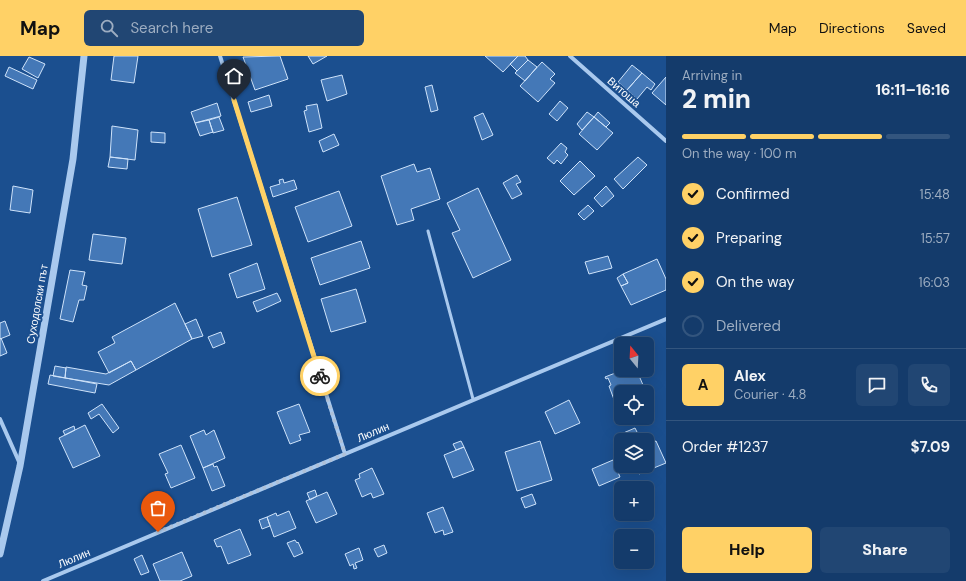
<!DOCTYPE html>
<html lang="en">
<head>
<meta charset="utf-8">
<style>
	:root { --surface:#143b6b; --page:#214673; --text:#f1f3f6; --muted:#9dadc1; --line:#33557e; --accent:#ffd166 }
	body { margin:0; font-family:"DM Sans",sans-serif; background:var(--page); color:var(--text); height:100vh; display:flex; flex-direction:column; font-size:15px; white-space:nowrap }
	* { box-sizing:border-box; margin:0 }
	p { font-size:13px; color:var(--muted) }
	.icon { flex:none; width:22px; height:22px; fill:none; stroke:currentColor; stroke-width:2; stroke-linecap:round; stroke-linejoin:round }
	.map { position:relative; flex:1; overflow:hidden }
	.drawer { display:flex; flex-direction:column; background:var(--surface); width:300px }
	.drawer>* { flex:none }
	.needle { width:26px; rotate:342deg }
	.fabs { position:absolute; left:614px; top:281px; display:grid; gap:8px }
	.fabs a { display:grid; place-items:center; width:40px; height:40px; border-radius:6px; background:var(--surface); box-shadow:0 4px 16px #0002,0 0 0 1px var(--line); font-size:20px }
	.pin { position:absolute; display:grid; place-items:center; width:34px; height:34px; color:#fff; margin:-41px -17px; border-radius:50% 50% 50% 0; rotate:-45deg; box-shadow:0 0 4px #0007 }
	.pin .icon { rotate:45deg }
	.courier { position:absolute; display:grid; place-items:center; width:40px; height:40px; margin:-20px; border:3px solid #ffd166; border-radius:50%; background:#fff; color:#222; box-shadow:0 1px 5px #0007 }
	.headline em { font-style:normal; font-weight:800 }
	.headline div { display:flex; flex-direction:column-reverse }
	.headline { display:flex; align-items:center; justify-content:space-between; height:68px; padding:0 16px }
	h1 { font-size:26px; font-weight:800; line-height:30px }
	.bar { display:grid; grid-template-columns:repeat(4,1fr); gap:6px 4px; align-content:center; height:48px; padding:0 16px }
	.bar i { height:5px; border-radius:3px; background:var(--line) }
	.bar .on { background:var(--accent) }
	.bar p { grid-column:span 4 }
	.line { display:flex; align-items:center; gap:10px; padding:0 16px; border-top:1px solid var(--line) }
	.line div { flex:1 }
	.round { display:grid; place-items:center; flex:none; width:42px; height:42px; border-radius:6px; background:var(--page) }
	ol { padding:0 16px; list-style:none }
	li { display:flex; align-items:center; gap:12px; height:44px }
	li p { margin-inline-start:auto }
	li .icon { padding:4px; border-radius:50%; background:var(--accent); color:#111; stroke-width:4 }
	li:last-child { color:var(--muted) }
	li i { width:22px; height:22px; border:2px solid var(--line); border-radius:50% }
	.button { display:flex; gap:8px; margin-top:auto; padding:8px 16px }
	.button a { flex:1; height:46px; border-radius:6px; background:var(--accent); color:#111; font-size:16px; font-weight:800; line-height:46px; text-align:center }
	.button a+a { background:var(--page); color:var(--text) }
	header { display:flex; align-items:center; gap:24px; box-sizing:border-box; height:56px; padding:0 20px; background:var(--accent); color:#111 }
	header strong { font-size:19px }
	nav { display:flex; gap:22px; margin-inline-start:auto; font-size:14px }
	.search { width:280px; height:36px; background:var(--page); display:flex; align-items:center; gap:10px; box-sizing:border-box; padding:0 14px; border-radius:6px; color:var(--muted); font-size:15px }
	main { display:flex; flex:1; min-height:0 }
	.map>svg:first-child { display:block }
</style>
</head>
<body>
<header>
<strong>Map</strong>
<div class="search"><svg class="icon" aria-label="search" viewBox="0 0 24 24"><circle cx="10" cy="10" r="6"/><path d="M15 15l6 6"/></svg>Search here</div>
<nav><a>Map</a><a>Directions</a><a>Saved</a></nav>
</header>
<main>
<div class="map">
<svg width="666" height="525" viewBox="0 0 666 525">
	<rect width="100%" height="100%" fill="#1b4f8f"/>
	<path fill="#4478b7" stroke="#cfe3fa" d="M 114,0 L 138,0 L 134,27 L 111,24 Z
		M 280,0 L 288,23 L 255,34 L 243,1 Z
		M 308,0 L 327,0 L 313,8 Z
		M 485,0 L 518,0 L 503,16 Z
		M 518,0 L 525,0 L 528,4 L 517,15 L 510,8 Z
		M 29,1 L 45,8 L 38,22 L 22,13 Z
		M 528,4 L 537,11 L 525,25 L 515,17 Z
		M 542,6 L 555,18 L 550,23 L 555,27 L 538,46 L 520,30 Z
		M 632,9 L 642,17 L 627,34 L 618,26 Z
		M 9,11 L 37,24 L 33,33 L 5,20 Z
		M 642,17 L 655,28 L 651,34 L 647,31 L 637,43 L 627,34 Z
		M 342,19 L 347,38 L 327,45 L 321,24 Z
		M 666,21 L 666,49 L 652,37 Z
		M 432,29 L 438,54 L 431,56 L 425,31 Z
		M 269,39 L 272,50 L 251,56 L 248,46 Z
		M 560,45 L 568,52 L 557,65 L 549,58 Z
		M 217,47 L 221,60 L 195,67 L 191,56 Z
		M 317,48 L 322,72 L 309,76 L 304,55 L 307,54 L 306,50 Z
		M 587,56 L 594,61 L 582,74 L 577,68 Z
		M 598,56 L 610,67 L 606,71 L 594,61 Z
		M 483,57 L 493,79 L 482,84 L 474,61 Z
		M 219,61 L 224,74 L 213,77 L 209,64 Z
		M 594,61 L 613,77 L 597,94 L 579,78 Z
		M 209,64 L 213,76 L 200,80 L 195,67 Z
		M 112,70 L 138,74 L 135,104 L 110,101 Z
		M 151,76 L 165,77 L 165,87 L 151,86 Z
		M 334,78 L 339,89 L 323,96 L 319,85 Z
		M 561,87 L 567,92 L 565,96 L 568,99 L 561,108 L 557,104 L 554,108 L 547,102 Z
		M 110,101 L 128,103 L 127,113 L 108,111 Z
		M 638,101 L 647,109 L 623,133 L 614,123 Z
		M 580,105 L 595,120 L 574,139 L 560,125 Z
		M 414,108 L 417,116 L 430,112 L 440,143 L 411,153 L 414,164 L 397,169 L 381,120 Z
		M 517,119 L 521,126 L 516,128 L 522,138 L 512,143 L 503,127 Z
		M 283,123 L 284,127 L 294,124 L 297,133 L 273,141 L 270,131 L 280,128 L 279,124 Z
		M 13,130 L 33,134 L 30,157 L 10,154 Z
		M 606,130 L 614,140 L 602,151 L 594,142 Z
		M 478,132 L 511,204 L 473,222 L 452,177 L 460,174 L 447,147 Z
		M 339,135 L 352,170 L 308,186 L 295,151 Z
		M 237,141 L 252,189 L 212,201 L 198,153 Z
		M 588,149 L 594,155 L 584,164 L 578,158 Z
		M 93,178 L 126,182 L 122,208 L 89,204 Z
		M 361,185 L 370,212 L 320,229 L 311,202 Z
		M 608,200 L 612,212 L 589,218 L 585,206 Z
		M 657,203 L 666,223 L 666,234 L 631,249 L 621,230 L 628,227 L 623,218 Z
		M 257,207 L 265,233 L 237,242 L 229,218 Z
		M 70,214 L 85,216 L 82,229 L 87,230 L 84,244 L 79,244 L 73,266 L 60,263 Z
		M 623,218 L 628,227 L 621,230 L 617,222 Z
		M 356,233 L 366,266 L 331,276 L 321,243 Z
		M 277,237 L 281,245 L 257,256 L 253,246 Z
		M 175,247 L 192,283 L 136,314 L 131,305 L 109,317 L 98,296 L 115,287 L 112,281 Z
		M 196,263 L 203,280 L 192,283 L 185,268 Z
		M 5,265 L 10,279 L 0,283 L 0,267 Z
		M 221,276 L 225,287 L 213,292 L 208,281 Z
		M 1,282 L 7,297 L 0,300 L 0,283 Z
		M 131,305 L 136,314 L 109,329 L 65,322 L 66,311 L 106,318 Z
		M 55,310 L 66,312 L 65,322 L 53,320 Z
		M 623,314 L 639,314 L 637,315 L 646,336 L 621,336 L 621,347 L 616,349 L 609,330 L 611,329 L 608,322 L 606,323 L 605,321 Z
		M 50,319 L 97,328 L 95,337 L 48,328 Z
		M 569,344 L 580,367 L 555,378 L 545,356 Z
		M 102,348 L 119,372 L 113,377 L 99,358 L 91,363 L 88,357 Z
		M 299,348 L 310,376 L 299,379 L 301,384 L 290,388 L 277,356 Z
		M 85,369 L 100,400 L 73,412 L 59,382 Z
		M 74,370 L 75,374 L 65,379 L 63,375 Z
		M 635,372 L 641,384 L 624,384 L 621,378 Z
		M 204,374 L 206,379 L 214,374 L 225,402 L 203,412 L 190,380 Z
		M 461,385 L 464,391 L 456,394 L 453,388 Z
		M 540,385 L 552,424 L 517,435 L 505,396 Z
		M 656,385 L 666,407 L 639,418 L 635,410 L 647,410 L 647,392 L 651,390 L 650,387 Z
		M 181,389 L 195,422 L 171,432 L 165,418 L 168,417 L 159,398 Z
		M 464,391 L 474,414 L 453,422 L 444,399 Z
		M 613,404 L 620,421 L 599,430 L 592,413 Z
		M 213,408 L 214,411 L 217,410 L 225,430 L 212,435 L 203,412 Z
		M 372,412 L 384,438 L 373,442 L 371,437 L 362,441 L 355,424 L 360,422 L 359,418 Z
		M 315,434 L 317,440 L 310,444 L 307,437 Z
		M 327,436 L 337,458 L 316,467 L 306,445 Z
		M 532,438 L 536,448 L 525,452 L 521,442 Z
		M 443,451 L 453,476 L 444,479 L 443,474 L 435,477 L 427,457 Z
		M 289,455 L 296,472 L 274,481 L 267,461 L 276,457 L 277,460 Z
		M 267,461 L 270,470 L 262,473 L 259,464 Z
		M 240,473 L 251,499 L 228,508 L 221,490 L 217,491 L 214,484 Z
		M 295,484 L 297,487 L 298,486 L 303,497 L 294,501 L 287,487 Z
		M 384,489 L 387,497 L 378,501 L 374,493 Z
		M 359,492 L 363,504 L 355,507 L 357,512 L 354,513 L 353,508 L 350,510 L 345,498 Z
		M 182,496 L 192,520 L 180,525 L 160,525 L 153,508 Z
		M 142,499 L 149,516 L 141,519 L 134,503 Z"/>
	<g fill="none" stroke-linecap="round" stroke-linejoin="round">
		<path stroke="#a9c9ee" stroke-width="3" d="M 428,175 L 473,343"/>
		<path stroke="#a9c9ee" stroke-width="4" d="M 220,0 L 345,398
			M 570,0 L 666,85
			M 0,363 L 20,408
			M 43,525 L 666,263"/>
		<path stroke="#a9c9ee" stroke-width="7" d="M 0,498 L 20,410 L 73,103 L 84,0"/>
	</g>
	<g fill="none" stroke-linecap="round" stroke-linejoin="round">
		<path stroke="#afc1d8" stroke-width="4" stroke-dasharray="0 7.2" d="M 158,476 L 345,398 L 320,320"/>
		<path stroke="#ffd166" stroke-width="5" d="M 234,44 L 320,320"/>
	</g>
	<g text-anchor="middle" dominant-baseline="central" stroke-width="4" stroke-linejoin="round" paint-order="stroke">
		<g font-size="11" fill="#fff" stroke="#1b4f8f">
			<text transform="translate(624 36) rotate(41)">Витоша</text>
			<text transform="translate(37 248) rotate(-80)">Суходолски път</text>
			<text transform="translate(373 376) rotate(-23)">Люлин</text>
			<text transform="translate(74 502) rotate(-23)">Люлин</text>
		</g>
	</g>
</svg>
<div class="fabs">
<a><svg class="needle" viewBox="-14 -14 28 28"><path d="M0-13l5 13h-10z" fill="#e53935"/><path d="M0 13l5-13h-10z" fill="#9dadc1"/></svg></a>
<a><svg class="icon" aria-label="locate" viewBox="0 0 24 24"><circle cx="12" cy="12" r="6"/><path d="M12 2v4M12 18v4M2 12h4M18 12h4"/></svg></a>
<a><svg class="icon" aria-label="layers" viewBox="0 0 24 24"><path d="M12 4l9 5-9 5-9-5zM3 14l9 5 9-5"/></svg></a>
<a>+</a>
<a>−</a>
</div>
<div class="pin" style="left:158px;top:476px;background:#ea580c"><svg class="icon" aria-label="bag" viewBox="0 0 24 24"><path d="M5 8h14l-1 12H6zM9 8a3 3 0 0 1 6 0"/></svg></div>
<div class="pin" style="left:234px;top:44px;background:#1f2937"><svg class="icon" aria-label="home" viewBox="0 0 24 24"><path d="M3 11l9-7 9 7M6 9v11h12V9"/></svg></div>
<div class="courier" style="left:320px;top:320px"><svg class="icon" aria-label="bike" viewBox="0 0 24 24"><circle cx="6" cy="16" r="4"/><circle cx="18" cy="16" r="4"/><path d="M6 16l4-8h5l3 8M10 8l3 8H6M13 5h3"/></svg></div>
</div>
<section class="drawer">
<div class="headline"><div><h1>2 min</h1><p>Arriving in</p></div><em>16:11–16:16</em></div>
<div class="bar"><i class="on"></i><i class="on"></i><i class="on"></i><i></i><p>On the way · 100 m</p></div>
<ol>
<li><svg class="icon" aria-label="check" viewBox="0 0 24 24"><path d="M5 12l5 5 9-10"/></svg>Confirmed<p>15:48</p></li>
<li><svg class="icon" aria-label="check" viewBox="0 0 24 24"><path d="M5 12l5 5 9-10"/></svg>Preparing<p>15:57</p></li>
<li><svg class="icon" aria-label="check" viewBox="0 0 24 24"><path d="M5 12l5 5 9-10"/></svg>On the way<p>16:03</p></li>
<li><i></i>Delivered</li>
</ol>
<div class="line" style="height:72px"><b class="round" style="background:var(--accent);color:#111">A</b><div><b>Alex</b><p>Courier · 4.8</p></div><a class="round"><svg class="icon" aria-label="chat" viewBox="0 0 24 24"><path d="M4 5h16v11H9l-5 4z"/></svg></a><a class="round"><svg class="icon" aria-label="phone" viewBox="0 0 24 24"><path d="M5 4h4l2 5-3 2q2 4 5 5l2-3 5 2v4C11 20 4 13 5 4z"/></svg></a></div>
<div class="line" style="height:52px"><div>Order #1237</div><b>$7.09</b></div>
<div class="button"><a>Help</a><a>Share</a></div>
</section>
</main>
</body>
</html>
